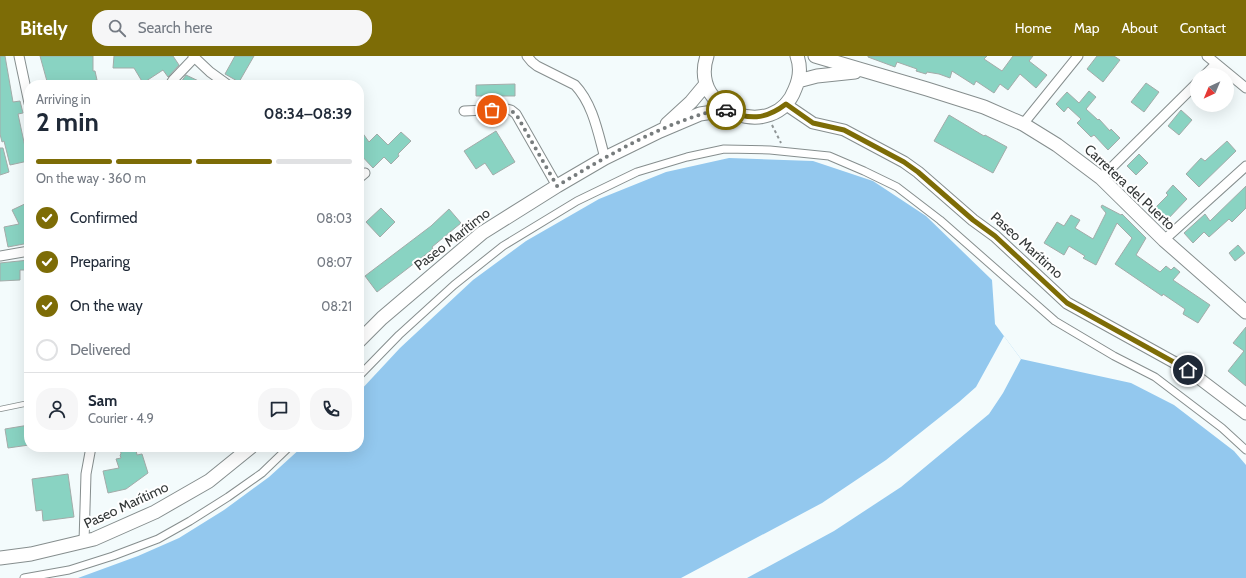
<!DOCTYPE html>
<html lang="en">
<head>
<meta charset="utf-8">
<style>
	:root { --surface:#fff; --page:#f6f6f7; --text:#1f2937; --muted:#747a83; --line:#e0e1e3; --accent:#7d6c06 }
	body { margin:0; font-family:Cabin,sans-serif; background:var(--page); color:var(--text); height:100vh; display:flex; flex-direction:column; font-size:15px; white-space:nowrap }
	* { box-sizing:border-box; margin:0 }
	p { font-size:13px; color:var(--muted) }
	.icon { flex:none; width:22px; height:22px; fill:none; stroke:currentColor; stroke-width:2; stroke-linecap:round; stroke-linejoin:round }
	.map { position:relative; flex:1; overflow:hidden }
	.side { position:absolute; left:24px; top:24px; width:340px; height:372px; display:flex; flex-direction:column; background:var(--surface); border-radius:16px; box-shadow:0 4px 16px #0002 }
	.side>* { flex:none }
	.needle { width:26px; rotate:224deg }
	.controls { position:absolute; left:1190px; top:12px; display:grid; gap:8px }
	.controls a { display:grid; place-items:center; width:44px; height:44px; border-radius:50%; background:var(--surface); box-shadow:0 4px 16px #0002; font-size:20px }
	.pin { position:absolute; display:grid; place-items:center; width:34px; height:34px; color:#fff; margin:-17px; border:2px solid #fff; border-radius:50%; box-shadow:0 1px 4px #0007 }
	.courier { position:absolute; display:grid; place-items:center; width:40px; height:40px; margin:-20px; border:3px solid #7d6c06; border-radius:50%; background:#fff; color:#222; box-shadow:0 1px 5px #0007 }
	.head em { font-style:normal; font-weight:700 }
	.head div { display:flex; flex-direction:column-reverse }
	.head { display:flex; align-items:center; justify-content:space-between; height:68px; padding:0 12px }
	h1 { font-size:26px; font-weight:700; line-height:30px }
	.bar { display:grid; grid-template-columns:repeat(4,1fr); gap:6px 4px; align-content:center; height:48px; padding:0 12px }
	.bar i { height:5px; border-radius:3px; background:var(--line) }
	.bar .active { background:var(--accent) }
	.bar p { grid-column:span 4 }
	.line { display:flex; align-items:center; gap:10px; padding:0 12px; border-top:1px solid var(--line) }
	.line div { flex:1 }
	.round { display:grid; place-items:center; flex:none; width:42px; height:42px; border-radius:16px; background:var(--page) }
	ol { padding:0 12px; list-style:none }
	li { display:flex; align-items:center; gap:12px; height:44px }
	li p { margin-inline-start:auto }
	li .icon { padding:4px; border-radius:50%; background:var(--accent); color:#fff; stroke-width:4 }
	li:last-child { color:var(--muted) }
	li i { width:22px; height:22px; border:2px solid var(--line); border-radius:50% }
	header { display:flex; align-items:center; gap:24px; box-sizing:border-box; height:56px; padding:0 20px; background:var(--accent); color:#fff }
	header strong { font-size:19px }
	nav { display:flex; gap:22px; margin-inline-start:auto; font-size:14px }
	.search { width:280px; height:36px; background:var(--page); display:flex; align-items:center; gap:10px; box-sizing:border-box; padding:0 14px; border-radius:16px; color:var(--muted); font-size:15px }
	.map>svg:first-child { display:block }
</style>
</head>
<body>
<header>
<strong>Bitely</strong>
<div class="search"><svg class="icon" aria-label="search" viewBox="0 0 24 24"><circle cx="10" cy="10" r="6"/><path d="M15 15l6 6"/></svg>Search here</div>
<nav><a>Home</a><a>Map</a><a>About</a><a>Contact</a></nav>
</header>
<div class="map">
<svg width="1246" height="522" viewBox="0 0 1246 522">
	<rect width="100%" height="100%" fill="#f3fbfc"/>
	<path fill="#93c8ee" d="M 729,102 L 813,105 L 873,125 L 926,160 L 992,224 L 995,268 L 1021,303 L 1131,327 L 1174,349 L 1234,395 L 1246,409 L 1246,522 L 78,522 L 138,500 L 179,482 L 224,454 L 269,421 L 302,391 L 359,391 L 359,336 L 400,292 L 473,224 L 526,185 L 599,143 L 666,116 Z"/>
	<path fill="#f3fbfc" d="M 1004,280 L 1021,303 L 1003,337 L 989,358 L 901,431 L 834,475 L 747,522 L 681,522 L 822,447 L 886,404 L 959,346 L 976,331 Z"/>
	<path fill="#89d3c2" stroke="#a3aba9" d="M 0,0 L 5,0 L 13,46 L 20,45 L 23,57 L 18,58 L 28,105 L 10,109 L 4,85 L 2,86 L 0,78 Z
		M 40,0 L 93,0 L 93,15 L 95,15 L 97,24 L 68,29 L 48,29 Z
		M 114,0 L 173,0 L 179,9 L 168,21 L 163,14 L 143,27 L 134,12 L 113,12 Z
		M 235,0 L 254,0 L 239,26 L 225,18 Z
		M 868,0 L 987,0 L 984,3 L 1002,15 L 1013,0 L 1033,0 L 1029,5 L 1047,19 L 1036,32 L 1020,18 L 1008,34 L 1000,28 L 994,37 L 976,25 L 974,29 L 952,15 L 950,22 L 939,18 L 927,16 L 926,18 L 916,15 L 917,13 L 897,6 L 895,11 L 868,1 Z
		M 1097,0 L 1114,0 L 1120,4 L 1103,26 L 1087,13 Z
		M 186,19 L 207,29 L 179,29 Z
		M 1146,27 L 1159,36 L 1144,56 L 1131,46 Z
		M 515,28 L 515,40 L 476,40 L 476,29 Z
		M 1089,35 L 1096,41 L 1086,53 L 1098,64 L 1099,63 L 1110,75 L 1111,73 L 1120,82 L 1108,94 L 1094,79 L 1091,81 L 1077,67 L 1081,63 L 1068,51 L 1064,56 L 1056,48 L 1067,36 L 1079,47 Z
		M 1181,54 L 1192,64 L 1179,79 L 1168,70 Z
		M 949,59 L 984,80 L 985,79 L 1007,91 L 993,117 L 934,85 Z
		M 359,72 L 369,86 L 377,78 L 388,89 L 401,76 L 411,85 L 398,98 L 399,100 L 391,108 L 384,101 L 373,112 L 359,97 Z
		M 496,75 L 515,106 L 493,119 L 485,107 L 476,113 L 464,95 Z
		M 1227,85 L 1236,95 L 1199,131 L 1186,118 L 1201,102 L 1205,105 Z
		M 0,92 L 3,92 L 9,116 L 0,119 Z
		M 1139,98 L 1148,107 L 1136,119 L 1127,110 Z
		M 1173,129 L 1187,143 L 1166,165 L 1154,153 L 1168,139 L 1166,137 Z
		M 1246,130 L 1246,152 L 1232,166 L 1229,163 L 1209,181 L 1204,176 L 1193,187 L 1184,177 L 1205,158 L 1210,165 Z
		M 29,146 L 29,187 L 8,191 L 4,171 L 19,168 L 12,154 Z
		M 1102,149 L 1121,159 L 1122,158 L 1146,182 L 1136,199 L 1160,216 L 1166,210 L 1171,214 L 1174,211 L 1180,216 L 1173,224 L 1210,249 L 1198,267 L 1183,258 L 1185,253 L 1163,238 L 1162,240 L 1115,208 L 1132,182 L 1117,167 L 1096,209 L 1083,202 L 1085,200 L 1069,190 L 1064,199 L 1044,187 L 1057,166 L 1064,170 L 1071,159 L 1080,164 L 1075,172 L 1093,183 L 1106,157 L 1101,151 Z
		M 381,152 L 395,166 L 380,181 L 366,166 Z
		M 449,153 L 461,167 L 432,191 L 433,193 L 377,236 L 365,220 L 431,170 Z
		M 1238,189 L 1245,197 L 1235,205 L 1229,197 Z
		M 29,204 L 29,214 L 20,214 L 20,224 L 0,225 L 0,207 Z
		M 1246,271 L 1246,330 L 1228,315 L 1244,295 L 1233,287 Z
		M 29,369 L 29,389 L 8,392 L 5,373 Z
		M 120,391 L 130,391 L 131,395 L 136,394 L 137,399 L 142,398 L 148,417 L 126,433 L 108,437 L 103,415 L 119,412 L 116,403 L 121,402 L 120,399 L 121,398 Z
		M 68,418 L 74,461 L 43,465 L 42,454 L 36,455 L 32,423 Z"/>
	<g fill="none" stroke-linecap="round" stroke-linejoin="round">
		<defs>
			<path id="service" d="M 0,353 L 29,347"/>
			<path id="pedestrian" d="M 359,320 L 399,279 L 454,229 L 503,190 L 577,145 L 637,116 L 687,101 L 724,93 L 770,94 L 829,100 L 864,115 L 897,131 L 940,164 L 1055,265 L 1114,300 L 1155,321 L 1222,372 L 1246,394
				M 24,522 L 69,514 L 113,500 L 158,483 L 190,465 L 228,441 L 262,417 L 289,391"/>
			<path id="minor" d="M 19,0 L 29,47
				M 193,0 L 210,16 L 228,29
				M 527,0 L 532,6 L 537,10 L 575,29 C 593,48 598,77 605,102
				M 1207,0 L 1246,32
				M 1205,19 L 1216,8
				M 170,29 L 173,24 L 194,2
				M 464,55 L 507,53 L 511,54 L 516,58 L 557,130
				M 1023,68 L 1078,0
				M 359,122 L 365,117
				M 1101,122 L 1197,27
				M 1164,184 L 1246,110
				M 0,200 L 29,195
				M 84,486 L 86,418 L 91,391"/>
			<path id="tertiary" d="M 785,48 L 813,67 L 844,74 L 904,106 L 918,116 L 973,164 L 995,180 L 1067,247 L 1188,314 L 1246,358"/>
			<path id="secondary" d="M 707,0 C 688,56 775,87 795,33 C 800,22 801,11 797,0
				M 815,0 L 927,33 L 984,51 L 1023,68 L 1057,89 L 1101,122 L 1164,184 L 1246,256
				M 798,25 L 817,20 L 855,16
				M 667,68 L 691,46 L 706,28
				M 359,285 L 382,262 L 482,177 L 557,130 L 605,102 L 660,75 L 700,58 L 726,54
				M 0,502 L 31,498 L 94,483 L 155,456 L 209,425 L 251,391"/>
		</defs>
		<use href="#service" stroke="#868e8e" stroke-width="6"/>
		<use href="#pedestrian" stroke="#868e8e" stroke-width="9"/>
		<use href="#minor" stroke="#868e8e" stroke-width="11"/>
		<use href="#tertiary" stroke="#868e8e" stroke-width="13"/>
		<use href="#secondary" stroke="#868e8e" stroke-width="15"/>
		<path stroke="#8e9495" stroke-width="2" stroke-dasharray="3 3" stroke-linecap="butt" d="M 772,69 L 781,87"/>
		<use href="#service" stroke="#fff" stroke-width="4.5"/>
		<use href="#pedestrian" stroke="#fff" stroke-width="7"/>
		<use href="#minor" stroke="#fff" stroke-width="9"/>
		<use href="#tertiary" stroke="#fff" stroke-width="11"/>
		<use href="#secondary" stroke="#fff" stroke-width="13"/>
	</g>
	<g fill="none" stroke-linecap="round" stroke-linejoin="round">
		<path stroke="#777c7d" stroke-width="4" stroke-dasharray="0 7.2" d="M 492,54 C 502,53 508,52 516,58 L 557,130 C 602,103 649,75 699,59 C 707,56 717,55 726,54"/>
		<path stroke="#7d6c06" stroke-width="5" d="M 726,54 C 749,64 765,64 786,48 L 813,67 L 844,74 L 904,106 L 918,116 L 973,164 L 995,180 L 1067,247 L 1188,314"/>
	</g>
	<g text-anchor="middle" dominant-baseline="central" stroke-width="4" stroke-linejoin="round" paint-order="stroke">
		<g font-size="14" fill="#343838" stroke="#fff">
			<text transform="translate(1130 131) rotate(43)">Carretera del Puerto</text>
			<text transform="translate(452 183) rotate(-38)">Paseo Marítimo</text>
			<text transform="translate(1027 189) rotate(42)">Paseo Marítimo</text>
			<text transform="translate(126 449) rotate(-25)">Paseo Marítimo</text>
		</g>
	</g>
</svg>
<div class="controls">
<a><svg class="needle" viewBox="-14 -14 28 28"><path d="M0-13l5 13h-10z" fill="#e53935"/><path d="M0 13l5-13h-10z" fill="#747a83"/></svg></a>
</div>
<div class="pin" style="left:492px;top:54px;background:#ea580c"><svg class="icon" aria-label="bag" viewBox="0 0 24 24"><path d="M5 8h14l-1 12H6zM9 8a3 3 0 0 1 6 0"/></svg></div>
<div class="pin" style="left:1188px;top:314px;background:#1f2937"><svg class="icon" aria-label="home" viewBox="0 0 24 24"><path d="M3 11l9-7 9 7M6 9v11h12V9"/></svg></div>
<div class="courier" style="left:726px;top:54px"><svg class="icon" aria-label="car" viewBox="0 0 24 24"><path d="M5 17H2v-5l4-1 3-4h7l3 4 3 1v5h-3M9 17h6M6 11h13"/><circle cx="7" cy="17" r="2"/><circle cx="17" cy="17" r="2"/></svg></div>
<section class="side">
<div class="head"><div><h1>2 min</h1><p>Arriving in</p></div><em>08:34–08:39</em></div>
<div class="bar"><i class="active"></i><i class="active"></i><i class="active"></i><i></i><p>On the way · 360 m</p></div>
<ol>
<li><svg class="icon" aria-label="check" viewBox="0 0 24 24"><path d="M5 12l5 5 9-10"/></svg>Confirmed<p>08:03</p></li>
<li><svg class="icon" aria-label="check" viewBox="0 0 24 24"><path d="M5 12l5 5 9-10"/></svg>Preparing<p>08:07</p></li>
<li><svg class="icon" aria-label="check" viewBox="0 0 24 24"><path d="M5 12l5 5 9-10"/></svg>On the way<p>08:21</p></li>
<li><i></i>Delivered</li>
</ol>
<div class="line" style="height:72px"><a class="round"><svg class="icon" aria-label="person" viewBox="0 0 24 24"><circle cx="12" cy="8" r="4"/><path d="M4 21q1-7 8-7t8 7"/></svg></a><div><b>Sam</b><p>Courier · 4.9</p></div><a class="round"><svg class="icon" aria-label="chat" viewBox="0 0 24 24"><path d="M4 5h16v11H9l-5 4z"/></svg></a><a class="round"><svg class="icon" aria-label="phone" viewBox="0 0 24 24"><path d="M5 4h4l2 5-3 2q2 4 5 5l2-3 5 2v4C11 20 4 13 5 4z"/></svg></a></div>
</section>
</div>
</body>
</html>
